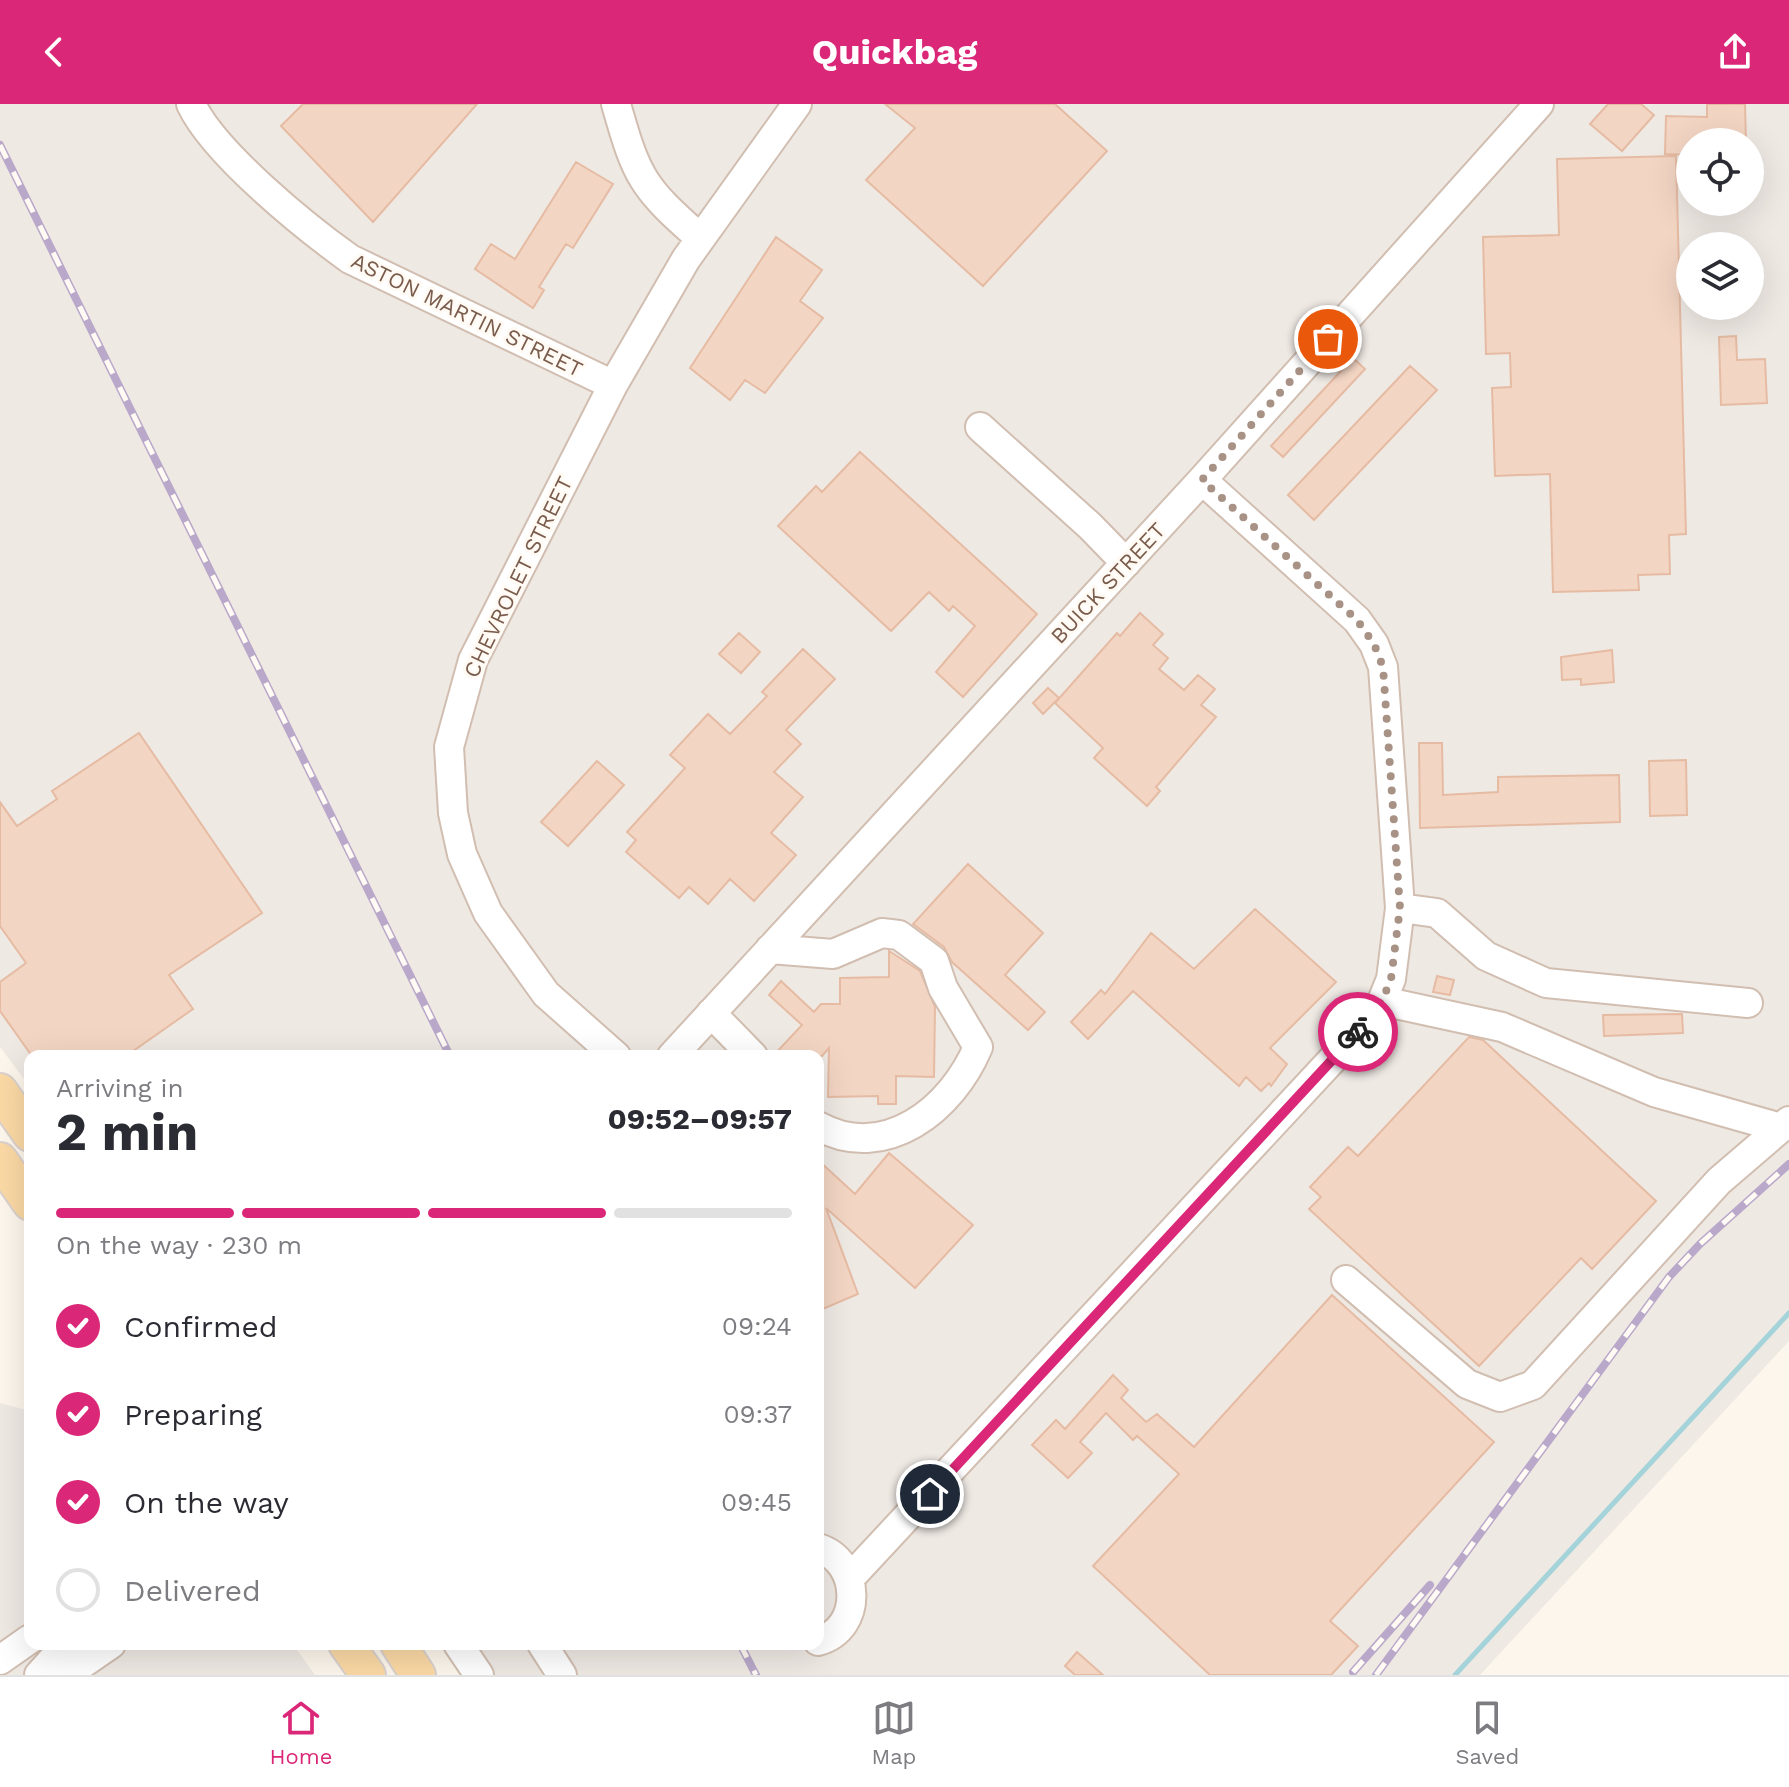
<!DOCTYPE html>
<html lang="en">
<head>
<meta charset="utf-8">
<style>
	:root { --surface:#fff; --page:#f2f2f3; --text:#2b2b33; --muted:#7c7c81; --line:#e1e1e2; --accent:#db2777 }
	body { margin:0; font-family:"Work Sans",sans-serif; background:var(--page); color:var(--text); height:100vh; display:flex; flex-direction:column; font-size:30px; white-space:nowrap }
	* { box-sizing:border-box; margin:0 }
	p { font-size:26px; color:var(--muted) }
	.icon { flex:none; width:44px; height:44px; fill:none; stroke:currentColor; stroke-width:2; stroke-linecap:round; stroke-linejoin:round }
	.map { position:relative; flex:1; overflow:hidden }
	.side { position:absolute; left:24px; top:946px; width:800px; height:600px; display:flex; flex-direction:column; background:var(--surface); border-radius:16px; box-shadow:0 8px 32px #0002 }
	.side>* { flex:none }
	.buttons { position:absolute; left:1676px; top:24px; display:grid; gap:16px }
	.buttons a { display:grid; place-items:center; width:88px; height:88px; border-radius:50%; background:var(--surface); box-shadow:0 8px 32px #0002; font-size:40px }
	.pin { position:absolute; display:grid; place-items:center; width:68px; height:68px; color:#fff; margin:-34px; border:4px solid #fff; border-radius:50%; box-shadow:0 2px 8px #0007 }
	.courier { position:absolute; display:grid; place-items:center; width:80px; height:80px; margin:-40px; border:6px solid #db2777; border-radius:50%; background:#fff; color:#222; box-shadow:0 2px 10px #0007 }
	.headline em { font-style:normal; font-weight:700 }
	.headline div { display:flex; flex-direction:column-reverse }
	.headline { display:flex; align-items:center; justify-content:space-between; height:136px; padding:0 32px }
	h1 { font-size:52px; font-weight:700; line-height:60px }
	.bar { display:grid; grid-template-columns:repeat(4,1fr); gap:12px 8px; align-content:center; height:96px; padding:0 32px }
	.bar i { height:10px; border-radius:6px; background:var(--line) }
	.bar .on { background:var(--accent) }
	.bar p { grid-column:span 4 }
	ol { padding:0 32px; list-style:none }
	li { display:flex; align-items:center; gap:24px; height:88px }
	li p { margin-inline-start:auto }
	li .icon { padding:8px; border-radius:50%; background:var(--accent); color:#fff; stroke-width:4 }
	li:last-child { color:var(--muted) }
	li i { width:44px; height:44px; border:4px solid var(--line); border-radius:50% }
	header { display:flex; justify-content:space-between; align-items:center; height:104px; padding:0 32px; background:var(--accent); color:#fff; font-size:36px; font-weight:700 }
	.menu { display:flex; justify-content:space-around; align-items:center; height:112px; border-top:2px solid var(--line); background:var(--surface); font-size:22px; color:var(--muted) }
	.menu a { display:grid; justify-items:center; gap:4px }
	.menu .on { color:var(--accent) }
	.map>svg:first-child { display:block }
</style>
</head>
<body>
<header><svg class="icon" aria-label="back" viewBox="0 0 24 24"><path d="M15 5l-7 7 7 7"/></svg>Quickbag<svg class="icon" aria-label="share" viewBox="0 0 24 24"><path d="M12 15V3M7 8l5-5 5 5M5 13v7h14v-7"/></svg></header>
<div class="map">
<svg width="1789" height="1571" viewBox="0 0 1789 1571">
	<rect width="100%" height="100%" fill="#fdf6ec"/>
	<path fill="#efe9e4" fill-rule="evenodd" d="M 0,0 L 1789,0 L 1789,1237 L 1480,1571 L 463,1571 L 440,1540 L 818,1540 L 818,952 L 30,952 L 30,983 L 0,943 ZM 1690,38 L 1750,38 L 1750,98 L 1690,98 ZM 1690,142 L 1750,142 L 1750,202 L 1690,202 Z
		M 0,1299 L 30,1307 L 30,1540 L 293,1540 L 315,1571 L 0,1571 Z"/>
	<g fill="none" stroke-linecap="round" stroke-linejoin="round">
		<path stroke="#a5d3da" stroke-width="5" d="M 1455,1571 L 1789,1209"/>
	</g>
	<path fill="#f3d5c3" stroke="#e6bba3" stroke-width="2" d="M 303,0 L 477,0 L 373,118 L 281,22 Z
		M 885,0 L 1055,0 L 1107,47 L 983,182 L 866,76 L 915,24 Z
		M 1608,0 L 1641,0 L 1654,11 L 1622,47 L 1590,20 Z
		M 1707,0 L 1745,0 L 1746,38 L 1690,38 L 1690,51 L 1665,50 L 1666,12 L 1707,13 Z
		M 1676,52 L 1686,430 L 1669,431 L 1670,470 L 1638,471 L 1639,486 L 1553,488 L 1550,370 L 1495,372 L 1492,284 L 1511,283 L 1510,249 L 1486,250 L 1483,133 L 1559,131 L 1557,55 Z
		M 576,58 L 613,80 L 573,144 L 566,140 L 539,183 L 544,186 L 533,204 L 475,165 L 491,140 L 515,155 Z
		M 776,133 L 822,166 L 800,197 L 823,214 L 765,289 L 745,276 L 730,296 L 690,264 Z
		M 1736,232 L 1737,256 L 1765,255 L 1767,299 L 1721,301 L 1719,233 Z
		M 1353,254 L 1365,265 L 1283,353 L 1271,342 Z
		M 1410,262 L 1437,286 L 1314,416 L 1288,391 Z
		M 860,348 L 1037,510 L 963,593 L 936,568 L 975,522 L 953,502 L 949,507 L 929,488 L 891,527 L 778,422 L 816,382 L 822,388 Z
		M 1140,509 L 1163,530 L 1153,541 L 1168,554 L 1159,565 L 1184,586 L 1198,571 L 1215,585 L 1201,601 L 1216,613 L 1156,683 L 1160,687 L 1147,702 L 1094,654 L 1103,644 L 1055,599 L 1117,529 L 1120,532 Z
		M 739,529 L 760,548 L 741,569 L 719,550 Z
		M 803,545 L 835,575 L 786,626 L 801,640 L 774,668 L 803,693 L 771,729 L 796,751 L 754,797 L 730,775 L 708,800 L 689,783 L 679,794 L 626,748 L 636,736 L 627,728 L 685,664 L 670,651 L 708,610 L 730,630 L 767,592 L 762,588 Z
		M 1612,546 L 1614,578 L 1581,581 L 1581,575 L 1562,576 L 1561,553 Z
		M 1048,584 L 1059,594 L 1043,610 L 1033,599 Z
		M 139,629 L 262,809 L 169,871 L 193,905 L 126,952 L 32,952 L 0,907 L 0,878 L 26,859 L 0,822 L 0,698 L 17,722 L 57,695 L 52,687 Z
		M 1419,639 L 1442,639 L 1443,691 L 1498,688 L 1498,673 L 1619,671 L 1620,718 L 1420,724 Z
		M 1686,656 L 1687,711 L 1650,712 L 1649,657 Z
		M 597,657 L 624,681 L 568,742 L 541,718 Z
		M 968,760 L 1043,829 L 1005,871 L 1045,908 L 1028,926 L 952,858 L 944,843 L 913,820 Z
		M 1255,805 L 1336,878 L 1270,944 L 1287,960 L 1271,982 L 1269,979 L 1261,987 L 1246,973 L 1239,982 L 1133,887 L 1088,935 L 1071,918 L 1101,886 L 1105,890 L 1151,829 L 1194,865 Z
		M 889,847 L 920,867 L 935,903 L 934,973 L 896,972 L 896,1000 L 878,1000 L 878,992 L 828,993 L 829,944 L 822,952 L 773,952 L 802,921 L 769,891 L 781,877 L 814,908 L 821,900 L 840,900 L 840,874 L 889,873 Z
		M 1437,872 L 1454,876 L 1450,891 L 1433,888 Z
		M 1682,910 L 1683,929 L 1604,932 L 1603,911 Z
		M 1469,933 L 1483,936 L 1656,1097 L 1592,1165 L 1581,1154 L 1479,1262 L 1309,1105 L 1321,1093 L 1310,1083 L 1348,1043 L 1358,1052 Z
		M 889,1049 L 973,1121 L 915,1184 L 826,1104 L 858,1190 L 818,1207 L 818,1056 L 855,1090 Z
		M 1332,1191 L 1494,1338 L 1330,1517 L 1358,1542 L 1331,1571 L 1210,1571 L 1093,1462 L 1179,1370 L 1137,1332 L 1133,1336 L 1106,1309 L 1080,1338 L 1092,1349 L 1068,1374 L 1032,1341 L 1056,1316 L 1065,1325 L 1113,1271 L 1128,1286 L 1121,1294 L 1146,1318 L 1157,1310 L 1194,1343 Z
		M 1077,1548 L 1103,1571 L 1075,1571 L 1065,1562 Z"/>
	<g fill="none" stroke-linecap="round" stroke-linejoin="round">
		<defs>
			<path id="minor" d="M 191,0 C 214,49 304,122 350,155 L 613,281
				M 616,0 C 637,74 642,83 700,134
				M 980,323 L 1090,422 L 1126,459
				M 1400,804 L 1437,809 L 1486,852 L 1546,879 L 1748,899
				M 770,845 L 833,850 L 882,829 L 899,831 L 934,857 L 943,884 L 978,943 C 952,1005 885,1059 818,1022
				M 1382,897 L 1502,923 L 1654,988 L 1781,1024
				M 711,909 L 753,952
				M 616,952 L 546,890 L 488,809 L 462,750 L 453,709 L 449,643 L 473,556 L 613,281 L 686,155 L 797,0
				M 672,952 L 1202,376 L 1539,0
				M 1346,1176 L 1467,1280 L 1500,1293 L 1533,1281 L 1719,1077 L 1789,1017
				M 818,1444 C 861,1457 864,1525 818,1537
				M 850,1474 L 1358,928 L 1382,897 L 1391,875 L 1400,804 L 1383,563 L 1374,540 L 1357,516 L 1202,376
				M 458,1540 L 479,1571
				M 542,1540 L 562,1571
				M 0,1556 L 30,1535
				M 39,1571 L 67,1540
				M 66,1571 L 111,1540"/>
			<path id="major" d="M 0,987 L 30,1030
				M 0,1056 L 30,1099
				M 346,1540 L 368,1571
				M 398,1540 L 418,1571"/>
		</defs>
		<use href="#minor" stroke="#d1beb0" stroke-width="32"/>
		<use href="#major" stroke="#dad1cd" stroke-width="38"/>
		<use href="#minor" stroke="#fff" stroke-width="28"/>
		<use href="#major" stroke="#fbd9a5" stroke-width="34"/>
		<defs>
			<path id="rail" d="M 0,41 L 450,952
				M 740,1540 L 756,1571
				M 1353,1568 L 1430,1481
				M 1376,1571 L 1669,1173 L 1700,1140 L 1789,1060"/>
		</defs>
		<use href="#rail" stroke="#b9a8c9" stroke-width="8"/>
		<use href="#rail" stroke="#fffaf3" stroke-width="5" stroke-dasharray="15" stroke-linecap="butt"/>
	</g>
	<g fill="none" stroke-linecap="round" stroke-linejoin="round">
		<path stroke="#a89285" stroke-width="8" stroke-dasharray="0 14.4" d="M 1328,235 L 1202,376 L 1357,516 L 1374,540 L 1383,563 L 1400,804 L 1391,875 L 1382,897 L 1358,928"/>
		<path stroke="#db2777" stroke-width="10" d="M 930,1390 L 1358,928"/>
	</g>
	<g text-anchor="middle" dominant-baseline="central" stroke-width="6" stroke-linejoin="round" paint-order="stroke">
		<g font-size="22" fill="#7a5c4d" stroke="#fffaf3">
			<text transform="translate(467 211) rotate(26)">ASTON MARTIN STREET</text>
			<text transform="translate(518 473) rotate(-64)">CHEVROLET STREET</text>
			<text transform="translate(1108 479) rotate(-47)">BUICK STREET</text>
		</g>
	</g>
</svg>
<div class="buttons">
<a><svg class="icon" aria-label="locate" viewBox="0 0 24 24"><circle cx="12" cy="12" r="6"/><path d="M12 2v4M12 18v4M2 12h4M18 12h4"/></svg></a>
<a><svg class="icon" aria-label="layers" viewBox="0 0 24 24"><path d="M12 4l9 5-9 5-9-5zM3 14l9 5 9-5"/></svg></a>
</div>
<div class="pin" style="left:1328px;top:235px;background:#ea580c"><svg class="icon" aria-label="bag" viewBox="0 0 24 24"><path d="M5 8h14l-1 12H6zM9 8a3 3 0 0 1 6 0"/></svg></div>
<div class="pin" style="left:930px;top:1390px;background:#1f2937"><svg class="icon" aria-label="home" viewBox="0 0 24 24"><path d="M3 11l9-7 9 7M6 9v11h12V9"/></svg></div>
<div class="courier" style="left:1358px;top:928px"><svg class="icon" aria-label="bike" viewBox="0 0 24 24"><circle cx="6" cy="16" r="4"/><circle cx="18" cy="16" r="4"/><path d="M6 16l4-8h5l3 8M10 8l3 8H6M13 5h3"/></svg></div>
<section class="side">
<div class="headline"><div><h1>2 min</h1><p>Arriving in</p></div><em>09:52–09:57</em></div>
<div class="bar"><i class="on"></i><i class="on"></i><i class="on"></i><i></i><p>On the way · 230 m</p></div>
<ol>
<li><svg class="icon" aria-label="check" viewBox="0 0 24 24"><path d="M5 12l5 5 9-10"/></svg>Confirmed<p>09:24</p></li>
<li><svg class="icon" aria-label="check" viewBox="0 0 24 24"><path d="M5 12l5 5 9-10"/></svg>Preparing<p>09:37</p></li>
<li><svg class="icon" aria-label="check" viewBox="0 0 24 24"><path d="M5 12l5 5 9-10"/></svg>On the way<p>09:45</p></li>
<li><i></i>Delivered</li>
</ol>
</section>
</div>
<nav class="menu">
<a class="on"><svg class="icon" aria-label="home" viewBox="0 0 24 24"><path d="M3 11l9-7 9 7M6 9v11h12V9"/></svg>Home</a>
<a><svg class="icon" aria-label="map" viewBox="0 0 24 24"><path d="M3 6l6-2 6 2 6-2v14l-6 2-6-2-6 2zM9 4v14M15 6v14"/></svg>Map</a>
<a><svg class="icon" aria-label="saved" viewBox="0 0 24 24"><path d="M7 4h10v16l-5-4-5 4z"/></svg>Saved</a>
</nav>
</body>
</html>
